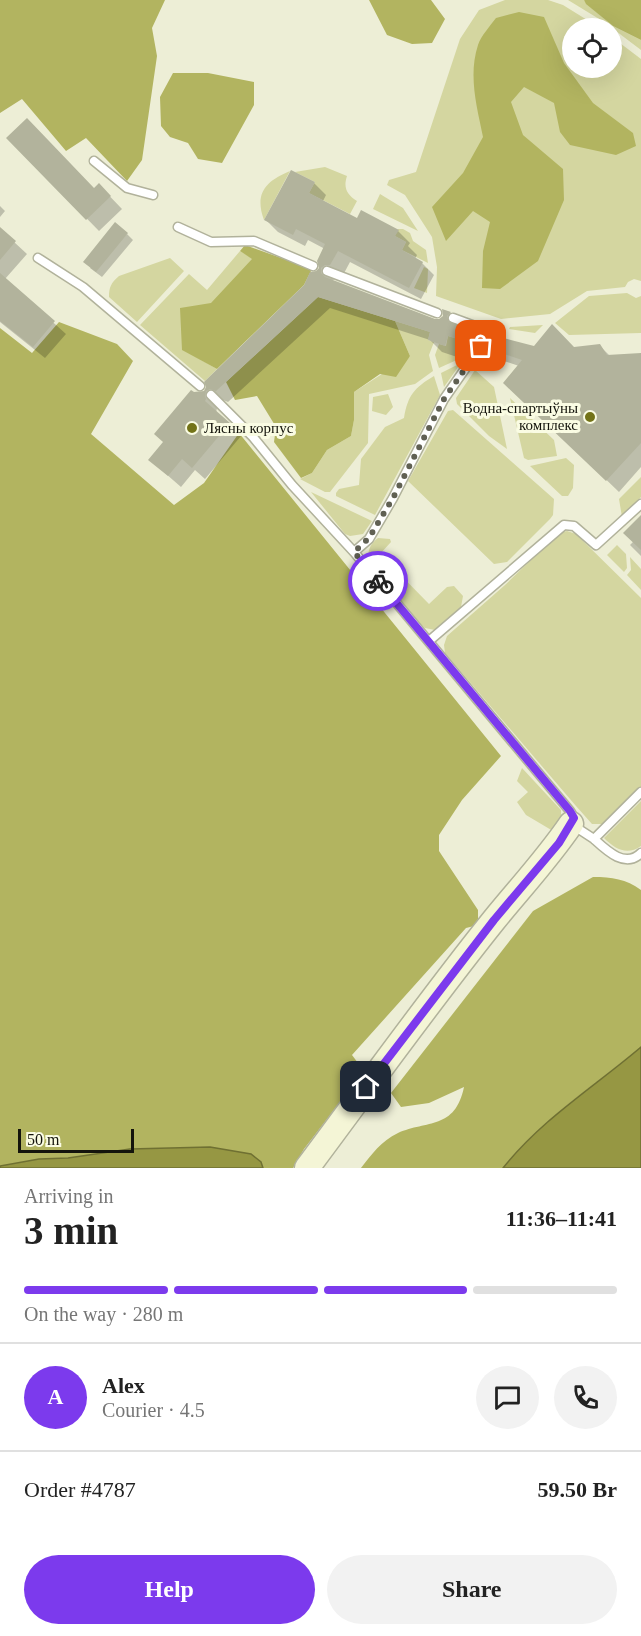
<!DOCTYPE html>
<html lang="en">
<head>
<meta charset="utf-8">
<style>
	:root { --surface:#fff; --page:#f2f2f2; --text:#222; --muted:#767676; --line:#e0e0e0; --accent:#7c3aed }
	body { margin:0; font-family:Georgia,serif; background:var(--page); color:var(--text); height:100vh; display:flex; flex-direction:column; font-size:22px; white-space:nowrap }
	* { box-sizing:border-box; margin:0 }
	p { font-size:20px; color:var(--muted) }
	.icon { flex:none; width:33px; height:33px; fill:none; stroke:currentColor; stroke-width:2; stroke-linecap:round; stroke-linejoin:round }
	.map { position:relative; height:1168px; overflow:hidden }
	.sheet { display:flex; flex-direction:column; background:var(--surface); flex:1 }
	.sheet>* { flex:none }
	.tools { position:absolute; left:562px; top:18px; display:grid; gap:12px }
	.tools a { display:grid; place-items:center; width:60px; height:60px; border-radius:50%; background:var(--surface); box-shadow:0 6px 24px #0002; font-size:30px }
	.scale { position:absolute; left:18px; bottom:15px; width:116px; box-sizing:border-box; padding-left:6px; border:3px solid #14140c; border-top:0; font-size:16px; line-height:21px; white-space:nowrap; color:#14140c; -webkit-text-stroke:4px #fafce3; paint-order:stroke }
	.pin { position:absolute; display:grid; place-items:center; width:51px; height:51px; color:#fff; margin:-26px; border-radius:12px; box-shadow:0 3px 9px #0006 }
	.courier { position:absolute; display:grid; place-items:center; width:60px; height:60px; margin:-30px; border:4px solid #7c3aed; border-radius:50%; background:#fff; color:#222; box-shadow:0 2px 8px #0007 }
	.head em { font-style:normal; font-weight:700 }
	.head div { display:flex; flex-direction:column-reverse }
	.head { display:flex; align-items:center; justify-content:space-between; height:102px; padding:0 24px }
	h1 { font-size:39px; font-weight:700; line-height:45px }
	.bar { display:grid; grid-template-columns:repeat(4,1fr); gap:9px 6px; align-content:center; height:72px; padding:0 24px }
	.bar i { height:8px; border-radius:4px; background:var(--line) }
	.bar .current { background:var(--accent) }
	.bar p { grid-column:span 4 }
	.line { display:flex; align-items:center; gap:15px; padding:0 24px; border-top:2px solid var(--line) }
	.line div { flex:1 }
	.round { display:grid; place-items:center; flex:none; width:63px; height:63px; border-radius:32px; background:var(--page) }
	.action { display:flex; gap:12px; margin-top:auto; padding:12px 24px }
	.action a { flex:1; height:69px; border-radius:36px; background:var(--accent); color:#fff; font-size:24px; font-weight:700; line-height:69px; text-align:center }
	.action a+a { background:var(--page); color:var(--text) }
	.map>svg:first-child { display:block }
</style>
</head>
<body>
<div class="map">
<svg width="641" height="1168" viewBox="0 0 641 1168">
	<rect width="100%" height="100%" fill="#edeed6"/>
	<path fill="#d4d6a0" d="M 505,0 L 548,0 L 563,5 L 600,28 L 573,28 L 573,68 L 612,68 L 612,37 L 641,59 L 641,281 L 634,279 L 628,282 L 625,287 L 587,291 L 550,314 L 501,319 L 436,296 L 437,267 L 432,237 L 405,195 L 387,185 L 389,180 L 416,172 L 460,39 L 479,10 Z
		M 568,0 L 584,0 L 587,4 L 613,26 L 641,40 L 641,50 L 604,22 Z
		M 325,167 L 347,176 C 343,188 347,195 357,201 L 350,214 L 309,193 L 315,182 L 295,172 Z
		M 290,171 L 264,220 C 254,193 266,181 290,171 Z
		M 380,194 L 403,208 L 418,231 L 373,209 Z
		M 398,229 L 403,229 L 410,233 L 413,241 L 426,250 L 428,263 L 402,250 L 406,242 L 395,236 Z
		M 240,251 L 253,259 L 182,349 L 217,369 L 205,381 L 140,325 L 189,274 L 207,290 Z
		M 170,258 L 184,271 L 137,322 L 109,297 C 109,287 111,283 119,276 Z
		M 424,267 L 428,269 L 427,293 L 414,288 Z
		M 627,293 L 636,298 L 641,296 L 641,333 L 569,335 L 555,323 L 589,296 Z
		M 395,321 L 430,332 L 428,340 L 434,342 L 429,355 L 433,371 L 415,384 L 369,394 L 368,443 L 330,492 L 325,492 L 300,479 L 312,473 L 327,450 L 351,436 L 354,420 L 354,392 L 410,356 Z
		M 543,325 L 535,333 L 509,329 L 510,327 Z
		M 448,336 L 476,345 L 470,354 L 439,368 L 435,355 L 439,344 L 446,346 Z
		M 461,363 L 444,387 L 441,373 Z
		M 475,370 L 494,387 L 507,449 L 489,436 L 457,404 L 456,398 Z
		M 434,376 L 440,395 L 375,515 L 336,496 L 336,493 L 339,489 L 359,485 L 361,459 L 385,427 L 404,418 C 408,395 414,388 434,376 Z
		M 388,394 L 393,407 L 386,415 L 372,411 L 373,397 Z
		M 510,398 L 554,440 L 557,456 L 528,460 L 524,458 Z
		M 453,410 L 554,499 L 553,515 L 550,519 L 507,562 L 494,564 L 408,481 L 448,411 Z
		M 566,458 L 574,465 L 573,488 L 568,496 L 562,496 L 530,466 Z
		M 641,477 L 641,497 L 622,517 L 619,499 Z
		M 311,492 L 372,521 L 363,534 L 350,536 L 345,534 Z
		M 567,531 L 576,534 L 641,598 L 641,787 L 606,824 L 592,824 L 576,806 L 445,653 L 444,645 L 447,636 L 505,585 L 559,533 Z
		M 378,538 L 390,539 L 391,542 L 380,554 L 429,604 L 447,587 L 454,586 L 463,596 L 461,607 L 435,630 L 425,628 L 419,623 L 369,561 C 367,551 370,544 378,538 Z
		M 617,545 L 626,554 L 627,568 L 624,572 L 607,555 Z
		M 630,557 L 641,569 L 641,590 L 627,575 L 631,570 Z
		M 522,768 L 561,810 L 561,821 L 553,831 L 526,815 L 517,802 L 528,792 L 517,781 Z
		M 641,801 L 641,846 C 627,856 615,849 604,838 Z"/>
	<path fill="#b2b460" d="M 0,0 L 165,0 L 152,28 L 157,56 L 142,160 L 127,181 L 86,138 L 66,151 L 22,99 L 0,113 Z
		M 369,0 L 431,0 L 445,19 L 432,43 L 412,44 L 387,35 Z
		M 584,0 L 641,0 L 641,40 L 613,26 L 586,4 Z
		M 519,12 L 544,17 L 564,63 L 593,103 L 633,133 L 636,146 L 616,155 L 570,145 L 560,132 L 554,103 L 524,87 L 511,102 L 523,135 L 563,169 L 564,200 L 538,261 L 500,289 L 482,288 L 483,251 L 490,222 L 473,211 L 446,241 L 432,207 L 463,173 L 483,137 C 477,107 468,76 478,45 C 481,36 490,26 496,18 Z
		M 173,73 L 208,73 L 254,82 L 254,105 L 222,163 L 198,159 L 188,143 L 170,137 L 161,126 L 160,97 Z
		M 245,245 L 312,269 L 304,285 L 217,369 L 182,350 L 180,308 L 211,303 L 252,259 L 240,251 Z
		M 318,297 L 395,321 L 410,356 L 396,377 L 380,374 L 354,392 L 354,420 L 351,436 L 327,450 L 312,473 L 301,478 L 274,442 L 276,427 L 257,396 L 235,400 L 226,382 Z
		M 59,322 L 117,344 L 133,361 L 91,434 L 174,505 L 204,483 L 239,433 L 501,756 L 462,800 L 439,835 L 439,851 L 478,910 L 478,925 L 466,928 L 352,1055 L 364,1071 L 304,1149 L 293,1168 L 263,1168 L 261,1162 L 210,1147 L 130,1149 L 68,1158 L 39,1159 L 0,1166 L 0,328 L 32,353 Z
		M 593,877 C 612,877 626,879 641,890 L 641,1047 C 594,1086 541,1120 503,1168 L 361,1168 C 372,1154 381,1141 398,1133 C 427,1120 455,1130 464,1087 L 429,1103 L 401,1107 L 391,1093 L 533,911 Z"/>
	<path fill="#969743" stroke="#6f7032" stroke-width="1.5" d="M 641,1047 L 641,1168 L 503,1168 C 542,1119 594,1087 641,1047 Z
		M 210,1147 L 251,1154 L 261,1162 L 263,1168 L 0,1168 L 0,1166 L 39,1159 L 68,1158 L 130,1149 Z"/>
	<path fill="#0003" d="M 8,138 L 94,190 L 99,185 L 122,209 L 99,231 Z
		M 314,183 L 326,195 L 323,201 L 358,220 L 398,231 L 410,243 L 408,246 L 417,255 L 415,259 L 422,263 L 434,275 L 421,299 L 350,262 L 342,277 L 338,276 L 332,281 L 439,321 L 444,316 L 444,311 L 451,313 L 462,325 L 458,328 L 490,342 L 496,338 L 534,348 L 573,348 L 600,346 L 610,356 L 641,354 L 641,467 L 619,492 L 517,394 L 519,366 L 501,360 L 492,352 L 487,355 L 460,347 L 457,357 L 442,352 L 430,340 L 330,308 L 228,402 L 223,400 L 218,403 L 216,413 L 241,436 L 205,479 L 195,470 L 181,487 L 150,460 L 165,443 L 194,394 L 205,392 L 208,387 L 321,268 L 325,249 L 308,240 L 305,246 L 278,232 L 266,220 Z
		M 0,206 L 5,211 L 0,217 Z
		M 0,229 L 27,254 L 5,279 L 66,334 L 45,358 L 0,322 Z
		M 127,234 L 133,240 L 102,277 L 90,268 Z
		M 641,520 L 641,556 L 630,545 L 634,541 Z"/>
	<path fill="#b2b39c" d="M 27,118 L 94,188 L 99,183 L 111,196 L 86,220 L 6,138 Z
		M 291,170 L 315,182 L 309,193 L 357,218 L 361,210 L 399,230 L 395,236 L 406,242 L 402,250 L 423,262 L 409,288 L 338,251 L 330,265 L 325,265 L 321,268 L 321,273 L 325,277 L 435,319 L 439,319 L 443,316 L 442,309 L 451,312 L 447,316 L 449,322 L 484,336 L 488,340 L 493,340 L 496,336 L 534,346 L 552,324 L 574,347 L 600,344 L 607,355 L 641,353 L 641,443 L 606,481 L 503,383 L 522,360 L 487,348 L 486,343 L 482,340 L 478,341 L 474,344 L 448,336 L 445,346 L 428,340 L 430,332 L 318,297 L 216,391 L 210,389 L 206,391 L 205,396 L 206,399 L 205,401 L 230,423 L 192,468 L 182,459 L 168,476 L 148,460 L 163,442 L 154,434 L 191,390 L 194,392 L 204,391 L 206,387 L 204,382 L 304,285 L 310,272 L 316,271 L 319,268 L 317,261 L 325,244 L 296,229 L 293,235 L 264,220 Z
		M 115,222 L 128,233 L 96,272 L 83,262 Z
		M 0,227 L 16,241 L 0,260 Z
		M 0,273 L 55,321 L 33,347 L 0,321 Z
		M 641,515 L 641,550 L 623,533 Z"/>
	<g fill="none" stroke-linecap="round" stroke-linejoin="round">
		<defs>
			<path id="lane" d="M 94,161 L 127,188 L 153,195
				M 178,227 L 211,242 L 254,241 L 313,266
				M 38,258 L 83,287 L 200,386
				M 327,271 L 437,313
				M 453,318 L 491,332 L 490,334
				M 211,395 L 253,437 L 292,485 L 354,552 L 570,811 L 574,818 L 571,824 L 594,839 L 641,792
				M 354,552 L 369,539 L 393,498 L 444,399 L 481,346
				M 429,641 L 564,525 L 574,526 L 596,545 L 641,504
				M 594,839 C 606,850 625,869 641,853"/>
			<path id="secondary" d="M 307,1168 C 369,1085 429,1001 494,920 C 520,888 548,858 571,824"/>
		</defs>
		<use href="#lane" stroke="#b1b29b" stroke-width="11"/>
		<use href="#secondary" stroke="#b1b29b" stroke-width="27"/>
		<use href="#lane" stroke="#fff" stroke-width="8"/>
		<use href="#secondary" stroke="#f4f5d6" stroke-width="24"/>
	</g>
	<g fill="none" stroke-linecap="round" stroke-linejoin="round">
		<path stroke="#606053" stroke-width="6" stroke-dasharray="0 10.8" d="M 378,581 L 354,552 L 369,538 L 393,498 L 444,399 L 481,346"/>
		<path stroke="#7c3aed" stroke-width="8" d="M 366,1087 L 494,920 L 559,843 L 574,818 L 570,811 L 378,581"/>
	</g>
	<g fill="#737318" stroke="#fafce3" stroke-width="2">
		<circle cx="590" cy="417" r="6"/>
		<circle cx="192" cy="428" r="6"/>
	</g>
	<g text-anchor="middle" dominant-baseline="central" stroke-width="6" stroke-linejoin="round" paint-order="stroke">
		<g font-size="15" fill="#14140c" stroke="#fafce3" text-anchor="end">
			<text x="578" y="408">Водна-спартыўны<tspan x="578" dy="17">комплекс</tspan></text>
			<text x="204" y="428" text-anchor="start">Лясны корпус</text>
		</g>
	</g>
</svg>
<div class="tools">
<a><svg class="icon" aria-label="locate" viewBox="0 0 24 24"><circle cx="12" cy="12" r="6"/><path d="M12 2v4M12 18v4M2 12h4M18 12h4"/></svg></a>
</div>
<div class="scale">50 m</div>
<div class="pin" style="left:481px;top:346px;background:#ea580c"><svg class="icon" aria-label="bag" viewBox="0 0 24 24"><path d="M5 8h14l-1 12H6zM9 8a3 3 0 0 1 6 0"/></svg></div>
<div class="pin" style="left:366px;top:1087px;background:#1f2937"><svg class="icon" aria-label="home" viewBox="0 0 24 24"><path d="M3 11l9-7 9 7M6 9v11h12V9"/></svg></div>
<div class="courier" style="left:378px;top:581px"><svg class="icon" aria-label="bike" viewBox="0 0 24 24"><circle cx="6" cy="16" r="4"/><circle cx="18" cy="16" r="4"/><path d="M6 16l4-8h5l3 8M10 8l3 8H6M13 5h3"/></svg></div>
</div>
<section class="sheet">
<div class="head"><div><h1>3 min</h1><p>Arriving in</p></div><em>11:36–11:41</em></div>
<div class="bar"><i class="current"></i><i class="current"></i><i class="current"></i><i></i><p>On the way · 280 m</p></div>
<div class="line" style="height:108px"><b class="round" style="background:var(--accent);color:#fff">A</b><div><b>Alex</b><p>Courier · 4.5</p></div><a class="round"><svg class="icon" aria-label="chat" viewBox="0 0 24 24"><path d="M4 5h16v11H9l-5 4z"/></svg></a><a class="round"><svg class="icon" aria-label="phone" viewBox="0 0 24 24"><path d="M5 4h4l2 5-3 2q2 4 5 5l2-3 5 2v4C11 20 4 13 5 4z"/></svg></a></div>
<div class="line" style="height:78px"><div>Order #4787</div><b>59.50 Br</b></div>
<div class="action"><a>Help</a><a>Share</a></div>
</section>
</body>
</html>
